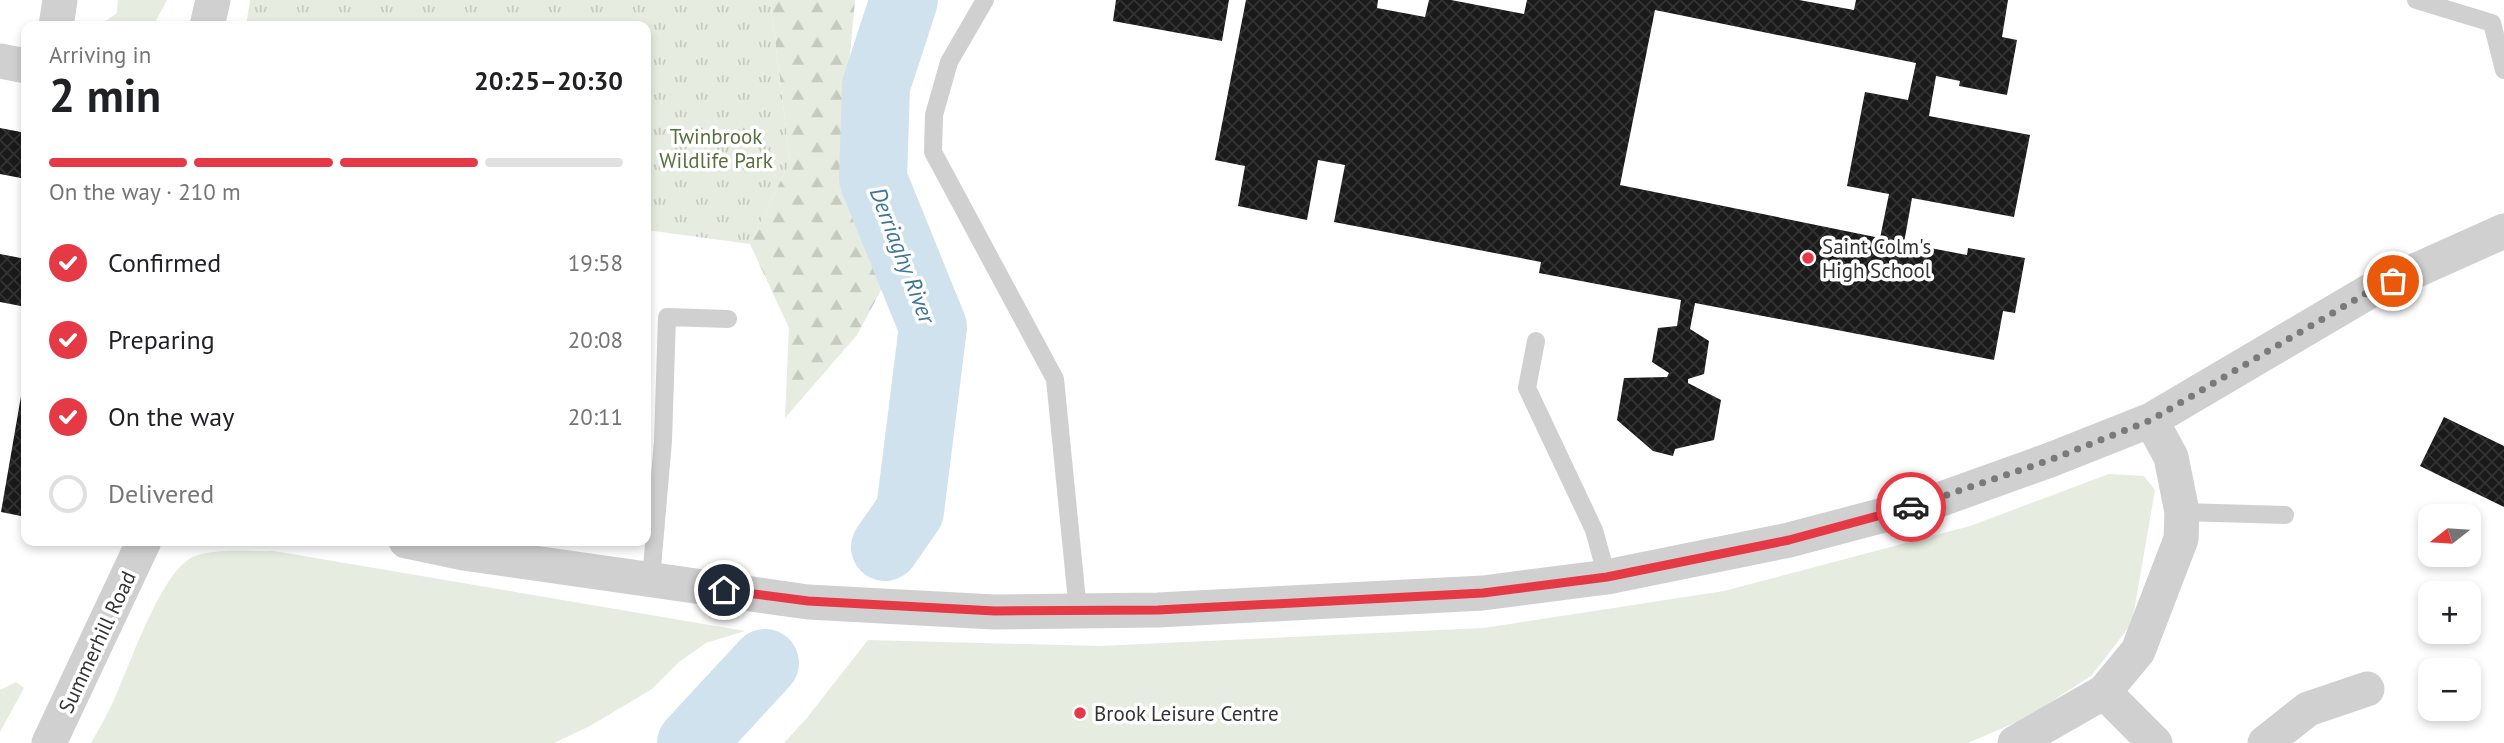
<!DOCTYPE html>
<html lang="en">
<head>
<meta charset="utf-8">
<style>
	:root { --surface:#fff; --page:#f6f6f6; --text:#202124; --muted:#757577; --line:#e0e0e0; --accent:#e63946 }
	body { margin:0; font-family:"PT Sans",sans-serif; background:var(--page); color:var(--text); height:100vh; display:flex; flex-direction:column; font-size:26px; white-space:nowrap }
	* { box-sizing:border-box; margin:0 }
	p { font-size:23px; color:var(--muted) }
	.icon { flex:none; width:38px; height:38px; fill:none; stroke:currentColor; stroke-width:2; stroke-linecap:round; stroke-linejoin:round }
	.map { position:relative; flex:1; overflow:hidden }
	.drawer { position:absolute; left:21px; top:21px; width:630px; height:525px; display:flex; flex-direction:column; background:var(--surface); border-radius:14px; box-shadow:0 4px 10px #0003 }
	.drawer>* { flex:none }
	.needle { width:46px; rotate:253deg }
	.tools { position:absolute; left:2418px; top:504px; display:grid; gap:14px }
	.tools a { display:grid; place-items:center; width:63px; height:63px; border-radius:14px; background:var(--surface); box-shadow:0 4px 10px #0003; font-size:35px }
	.pin { position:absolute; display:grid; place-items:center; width:60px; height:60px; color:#fff; margin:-30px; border:4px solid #fff; border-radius:50%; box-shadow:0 2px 7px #0007 }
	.courier { position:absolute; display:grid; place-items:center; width:70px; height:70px; margin:-35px; border:5px solid #e63946; border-radius:50%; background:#fff; color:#222; box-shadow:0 2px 9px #0007 }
	.summary em { font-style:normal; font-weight:600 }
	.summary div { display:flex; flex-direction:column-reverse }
	.summary { display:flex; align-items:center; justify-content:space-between; height:119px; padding:0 28px }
	h1 { font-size:46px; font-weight:600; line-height:52px }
	.bar { display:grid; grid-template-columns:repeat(4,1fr); gap:10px 7px; align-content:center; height:84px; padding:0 28px }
	.bar i { height:9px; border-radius:5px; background:var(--line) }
	.bar .on { background:var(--accent) }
	.bar p { grid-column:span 4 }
	ol { padding:0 28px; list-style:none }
	li { display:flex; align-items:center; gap:21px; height:77px }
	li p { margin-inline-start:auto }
	li .icon { padding:7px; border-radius:50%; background:var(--accent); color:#fff; stroke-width:4 }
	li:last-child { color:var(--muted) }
	li i { width:38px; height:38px; border:4px solid var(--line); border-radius:50% }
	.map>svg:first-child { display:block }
</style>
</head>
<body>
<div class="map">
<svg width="2504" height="743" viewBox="0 0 2504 743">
	<defs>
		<pattern id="forest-firs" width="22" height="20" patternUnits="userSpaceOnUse" patternTransform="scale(1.75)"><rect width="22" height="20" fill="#e6ecdf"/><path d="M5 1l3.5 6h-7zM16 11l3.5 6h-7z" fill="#c6cbc0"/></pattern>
		<pattern id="park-tufts" width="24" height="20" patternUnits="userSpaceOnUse" patternTransform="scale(1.75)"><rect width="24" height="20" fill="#e6ecdf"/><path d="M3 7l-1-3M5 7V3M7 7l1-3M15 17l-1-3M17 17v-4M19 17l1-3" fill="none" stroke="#c6cbc0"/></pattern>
		<pattern id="building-cross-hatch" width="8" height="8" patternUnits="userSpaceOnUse" patternTransform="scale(1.75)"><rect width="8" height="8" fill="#1a1a1a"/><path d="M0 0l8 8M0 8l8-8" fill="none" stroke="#333"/></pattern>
	</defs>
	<rect width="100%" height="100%" fill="#fff"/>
	<path fill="#e6ecdf" d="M 118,0 L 167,0 L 153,26 L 98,26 L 117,13 Z
		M 2109,474 L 2144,476 L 2155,490 L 2132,623 L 2092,675 L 2028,717 L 1968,743 L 784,743 L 806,719 L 868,640 L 1100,646 L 1483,628 L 1724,591 L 1970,526 Z
		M 274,551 L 745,631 L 706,643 L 679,662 L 652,689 L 590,726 L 554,743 L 91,743 C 99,729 107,715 114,700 C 130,665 158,580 189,559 C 209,547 251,552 274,551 Z
		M 16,682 L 24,688 L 0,732 L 0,690 Z"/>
	<path fill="url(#forest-firs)" d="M 770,0 L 855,0 L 842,140 L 859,215 L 887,279 L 857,335 L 785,418 L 789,328 L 750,244 L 790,161 Z"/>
	<path fill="url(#park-tufts)" d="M 250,0 L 770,0 L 790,161 L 750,244 L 646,230 L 646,26 L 246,26 Z"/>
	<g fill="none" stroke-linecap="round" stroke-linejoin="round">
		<path stroke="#cfe2ee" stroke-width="68" d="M 885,547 L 910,511 L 933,327 L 873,179 L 876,86 L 904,0
			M 691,743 L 765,663"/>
	</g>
	<path fill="url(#building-cross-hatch)" fill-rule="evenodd" d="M 1116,0 L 1229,0 L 1222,41 L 1113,21 Z
		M 1246,0 L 1378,0 L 1377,8 L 1425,17 L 1429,0 L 1451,0 L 1524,14 L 1527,0 L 1799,0 L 1854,10 L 1856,0 L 2008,0 L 2002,37 L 2017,40 L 2007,95 L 1959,86 L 1960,81 L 1936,76 L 1929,116 L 2030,135 L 2014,217 L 1912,198 L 1904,243 L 1967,255 L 1968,248 L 2025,258 L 2015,313 L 2003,311 L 1994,360 L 1695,303 L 1690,329 L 1709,341 L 1704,374 L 1688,379 L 1688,383 L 1721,400 L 1714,440 L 1675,449 L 1673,456 L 1653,451 L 1617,420 L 1624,378 L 1667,377 L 1669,373 L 1652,362 L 1658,328 L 1677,326 L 1681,300 L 1539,273 L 1541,262 L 1334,222 L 1345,165 L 1318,160 L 1307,220 L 1238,206 L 1245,166 L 1215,160 ZM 1655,10 L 1916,63 L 1908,100 L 1865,92 L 1847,186 L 1889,194 L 1880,238 L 1620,185 Z
		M 0,128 L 26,133 L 26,179 L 0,174 Z
		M 0,254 L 26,259 L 26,307 L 0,302 Z
		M 25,373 L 26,374 L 26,517 L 1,512 Z
		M 2444,417 L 2504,446 L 2504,507 L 2420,466 Z"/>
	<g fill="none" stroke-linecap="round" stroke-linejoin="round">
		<path stroke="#d0d0d0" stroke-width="18" d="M 985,0 L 949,62 L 934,115 L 933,152 L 1055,379 L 1078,611
			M 2416,0 L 2492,23 L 2504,70
			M 1536,341 L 1527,388 L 1594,530 L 1607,577
			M 2182,512 L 2285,515
			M 651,579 L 663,441 L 667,317 L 728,319"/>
		<path stroke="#d0d0d0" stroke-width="35" d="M 56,26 L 60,0
			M 207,26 L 213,0
			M 0,61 L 26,66
			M 406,541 L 463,553 L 808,602 L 994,612 L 1158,610 L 1483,593 L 1607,577 L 1789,540 L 1933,502 L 2050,460 L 2151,420 L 2370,291 L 2504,231
			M 2104,692 L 2155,743
			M 49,743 L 144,541
			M 2015,743 L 2104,692 L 2138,651 L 2181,539 L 2182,512 L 2171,457 L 2151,420
			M 2265,743 L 2308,709 L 2367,689"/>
	</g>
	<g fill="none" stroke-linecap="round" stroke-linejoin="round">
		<path stroke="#7a7a7a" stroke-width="7" stroke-dasharray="0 12.6" d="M 1911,507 L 2050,460 L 2151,420 L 2370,291 L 2393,281"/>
		<path stroke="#e63946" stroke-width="9" d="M 724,590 L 808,601 L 995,611 L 1158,610 L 1483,593 L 1607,577 L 1789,540 L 1911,507"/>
	</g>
	<g fill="#e63946" stroke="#fff" stroke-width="2.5">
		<circle cx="1808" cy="258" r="7"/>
		<circle cx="1080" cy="713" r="7"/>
	</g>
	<g text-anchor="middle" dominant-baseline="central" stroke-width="7" stroke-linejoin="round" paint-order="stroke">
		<g font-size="21" fill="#56703f" stroke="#fff">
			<text x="716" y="136">Twinbrook<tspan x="716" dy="24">Wildlife Park</tspan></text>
		</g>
		<g font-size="21" fill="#333" stroke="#fff" text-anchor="start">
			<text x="1822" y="246">Saint Colm's<tspan x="1822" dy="24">High School</tspan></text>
			<text x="1094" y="713">Brook Leisure Centre</text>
		</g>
		<g font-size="21" fill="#333" stroke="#fff">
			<text transform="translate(97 642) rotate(-65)">Summerhill Road</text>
		</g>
		<g font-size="23" font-style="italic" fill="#3f7597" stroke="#fff">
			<text transform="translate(903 255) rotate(69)">Derriaghy River</text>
		</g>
	</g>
</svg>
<div class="tools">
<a><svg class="needle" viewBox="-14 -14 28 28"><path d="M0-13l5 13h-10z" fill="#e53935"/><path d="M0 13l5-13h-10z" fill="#757577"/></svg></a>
<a>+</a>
<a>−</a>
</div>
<div class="pin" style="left:2393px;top:281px;background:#ea580c"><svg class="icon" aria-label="bag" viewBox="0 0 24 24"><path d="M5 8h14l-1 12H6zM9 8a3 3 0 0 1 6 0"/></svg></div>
<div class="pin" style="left:724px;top:590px;background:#1f2937"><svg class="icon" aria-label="home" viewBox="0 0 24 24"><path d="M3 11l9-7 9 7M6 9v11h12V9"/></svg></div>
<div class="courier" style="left:1911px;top:507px"><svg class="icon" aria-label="car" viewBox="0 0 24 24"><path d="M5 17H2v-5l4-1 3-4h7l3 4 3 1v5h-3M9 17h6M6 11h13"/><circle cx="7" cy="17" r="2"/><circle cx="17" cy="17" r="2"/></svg></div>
<section class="drawer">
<div class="summary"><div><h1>2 min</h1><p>Arriving in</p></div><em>20:25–20:30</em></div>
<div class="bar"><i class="on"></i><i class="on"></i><i class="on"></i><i></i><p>On the way · 210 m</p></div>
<ol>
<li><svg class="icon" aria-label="check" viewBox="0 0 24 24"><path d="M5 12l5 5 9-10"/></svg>Confirmed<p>19:58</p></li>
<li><svg class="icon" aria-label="check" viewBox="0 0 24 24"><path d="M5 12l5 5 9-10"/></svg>Preparing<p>20:08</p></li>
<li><svg class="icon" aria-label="check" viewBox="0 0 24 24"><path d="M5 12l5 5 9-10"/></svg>On the way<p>20:11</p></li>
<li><i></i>Delivered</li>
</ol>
</section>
</div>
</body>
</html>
